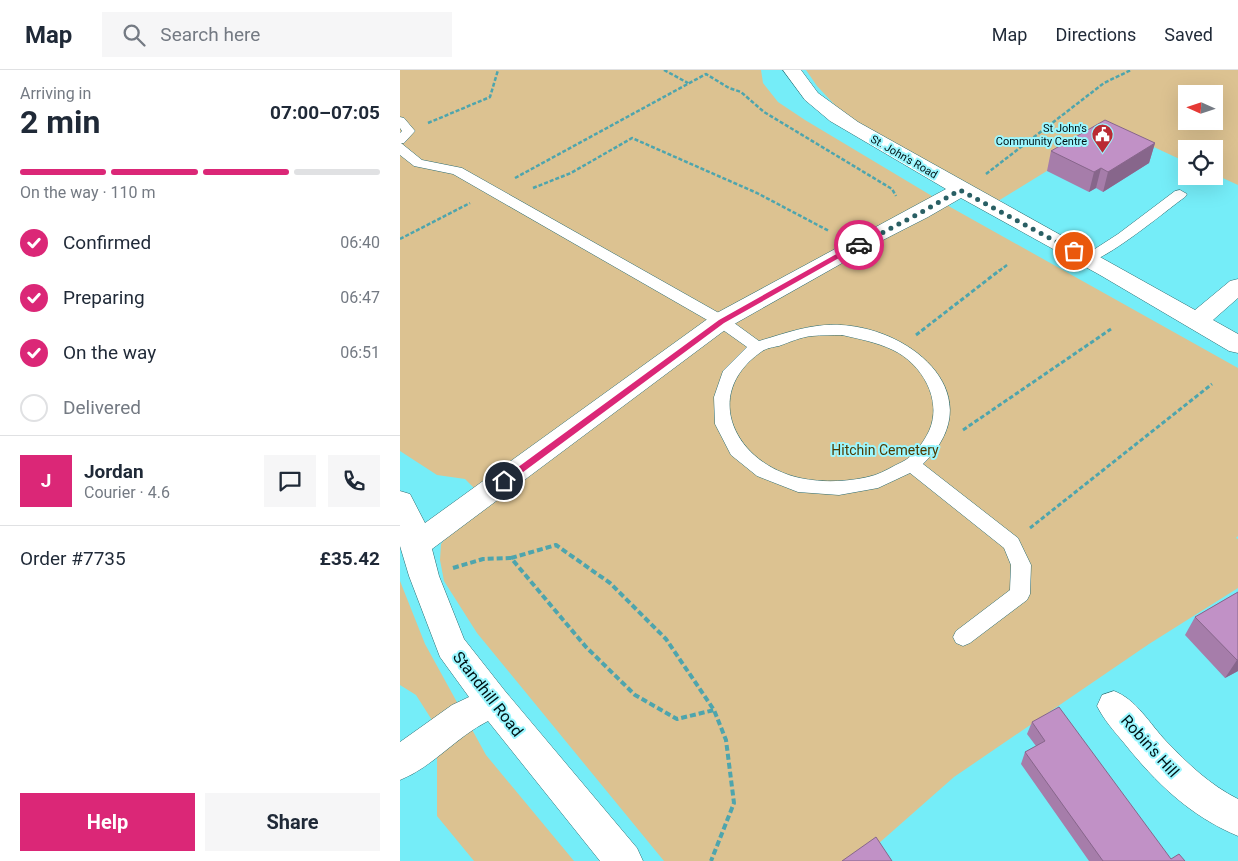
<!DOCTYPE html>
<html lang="en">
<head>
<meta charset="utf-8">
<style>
	:root { --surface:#fff; --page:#f6f6f7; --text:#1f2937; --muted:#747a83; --line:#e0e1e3; --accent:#db2777 }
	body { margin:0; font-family:Roboto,sans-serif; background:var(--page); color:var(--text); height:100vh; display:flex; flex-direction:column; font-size:19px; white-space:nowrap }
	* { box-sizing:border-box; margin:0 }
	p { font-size:16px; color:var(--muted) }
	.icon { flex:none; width:28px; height:28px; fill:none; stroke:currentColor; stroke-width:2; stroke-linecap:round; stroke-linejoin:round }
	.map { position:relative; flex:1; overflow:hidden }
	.panel { display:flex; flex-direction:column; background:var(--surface); width:400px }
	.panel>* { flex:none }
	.needle { width:32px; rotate:273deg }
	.fabs { position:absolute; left:778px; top:15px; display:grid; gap:10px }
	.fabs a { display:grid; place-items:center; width:45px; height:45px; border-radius:0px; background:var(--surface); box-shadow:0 5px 20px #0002; font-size:25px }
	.pin { position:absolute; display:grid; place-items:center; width:42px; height:42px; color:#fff; margin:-21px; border:2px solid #fff; border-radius:50%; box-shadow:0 1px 5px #0007 }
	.courier { position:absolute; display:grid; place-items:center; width:50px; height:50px; margin:-25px; border:4px solid #db2777; border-radius:50%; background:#fff; color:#222; box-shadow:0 1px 6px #0007 }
	.head em { font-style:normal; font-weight:700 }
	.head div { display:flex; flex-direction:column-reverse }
	.head { display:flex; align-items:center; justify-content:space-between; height:85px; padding:0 20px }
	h1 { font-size:32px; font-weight:700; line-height:38px }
	.bar { display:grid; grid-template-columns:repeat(4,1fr); gap:8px 5px; align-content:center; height:60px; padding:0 20px }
	.bar i { height:6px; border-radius:4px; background:var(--line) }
	.bar .current { background:var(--accent) }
	.bar p { grid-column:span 4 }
	.line { display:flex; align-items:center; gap:12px; padding:0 20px; border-top:1px solid var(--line) }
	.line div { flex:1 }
	.round { display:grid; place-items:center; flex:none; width:52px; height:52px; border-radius:0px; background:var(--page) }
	ol { padding:0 20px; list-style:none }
	li { display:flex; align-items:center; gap:15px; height:55px }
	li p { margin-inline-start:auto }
	li .icon { padding:5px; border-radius:50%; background:var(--accent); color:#fff; stroke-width:4 }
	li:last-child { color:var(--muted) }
	li i { width:28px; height:28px; border:2px solid var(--line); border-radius:50% }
	.cta { display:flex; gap:10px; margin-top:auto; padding:10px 20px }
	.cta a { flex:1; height:58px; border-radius:0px; background:var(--accent); color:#fff; font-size:20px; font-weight:700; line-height:58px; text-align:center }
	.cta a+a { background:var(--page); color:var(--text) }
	header { display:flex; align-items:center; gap:30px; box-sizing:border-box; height:70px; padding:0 25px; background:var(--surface); border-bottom:1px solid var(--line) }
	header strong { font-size:24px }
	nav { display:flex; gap:28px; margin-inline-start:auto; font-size:18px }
	.search { width:350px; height:45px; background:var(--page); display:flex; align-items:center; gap:12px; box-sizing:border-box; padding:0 18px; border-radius:0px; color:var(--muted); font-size:19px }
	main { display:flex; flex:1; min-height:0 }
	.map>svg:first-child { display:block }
</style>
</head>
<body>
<header>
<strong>Map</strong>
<div class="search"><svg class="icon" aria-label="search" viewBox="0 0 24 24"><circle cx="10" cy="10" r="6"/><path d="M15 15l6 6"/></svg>Search here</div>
<nav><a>Map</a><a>Directions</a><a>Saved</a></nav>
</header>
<main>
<section class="panel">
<div class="head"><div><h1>2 min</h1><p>Arriving in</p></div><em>07:00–07:05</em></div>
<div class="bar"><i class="current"></i><i class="current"></i><i class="current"></i><i></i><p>On the way · 110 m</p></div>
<ol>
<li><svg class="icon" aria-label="check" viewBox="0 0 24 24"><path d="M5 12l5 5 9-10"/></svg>Confirmed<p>06:40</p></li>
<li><svg class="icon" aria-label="check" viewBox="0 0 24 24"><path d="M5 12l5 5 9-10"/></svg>Preparing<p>06:47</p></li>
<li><svg class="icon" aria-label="check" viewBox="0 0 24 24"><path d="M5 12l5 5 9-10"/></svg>On the way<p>06:51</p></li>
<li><i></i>Delivered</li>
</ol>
<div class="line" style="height:90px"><b class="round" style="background:var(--accent);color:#fff">J</b><div><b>Jordan</b><p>Courier · 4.6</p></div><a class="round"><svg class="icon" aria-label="chat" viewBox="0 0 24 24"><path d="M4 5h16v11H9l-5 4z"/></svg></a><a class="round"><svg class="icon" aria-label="phone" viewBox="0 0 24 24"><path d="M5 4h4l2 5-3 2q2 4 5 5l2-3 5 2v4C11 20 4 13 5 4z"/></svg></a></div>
<div class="line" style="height:65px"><div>Order #7735</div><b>£35.42</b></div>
<div class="cta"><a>Help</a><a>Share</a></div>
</section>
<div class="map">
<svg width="838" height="791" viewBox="0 0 838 791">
	<rect width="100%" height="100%" fill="#75edf8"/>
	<path fill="#dcc291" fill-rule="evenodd" d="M 0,0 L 361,0 L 363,13 L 378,32 L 405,50 L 552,138 L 838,298 L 838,466 L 836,468 L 838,469 L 838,518 L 749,574 L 554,707 L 478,774 L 454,791 L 264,791 L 77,563 L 44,511 L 40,490 L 41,474 L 63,448 L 88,432 L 65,409 L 37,405 L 0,381 Z
		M 406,0 L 838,0 L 838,115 L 814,104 L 814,79 L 786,79 L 786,92 L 715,59 L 598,131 L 447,48 L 417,16 ZM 786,24 L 814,24 L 814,51 L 786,51 Z
		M 0,511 L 25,574 L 86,685 L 174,791 L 74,791 L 37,746 L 37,658 L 16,625 L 0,615 Z"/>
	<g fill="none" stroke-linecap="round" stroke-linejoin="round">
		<defs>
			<path id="lane" d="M 0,47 L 4,48 L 15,61 L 4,73 L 1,73 L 22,90 L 62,98 L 326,247 L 359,271 C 386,263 412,253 441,255 C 515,259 592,328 523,394 L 618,468 L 631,495 L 630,524 L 627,530 L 570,573 L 563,576 L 556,573 L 553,567 L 556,561 L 610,520 L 611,495 L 604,478 L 510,403 L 478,418 L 439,425 L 398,422 L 357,406 L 331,385 L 315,354 L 314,327 L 323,301 L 347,277 L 316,255 L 53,104 L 14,96 L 0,85 L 0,63 L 2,61 L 0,58 ZM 442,265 C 459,269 476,272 493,280 C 522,294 543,330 529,361 C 523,373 514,386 502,392 C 493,396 484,402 475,405 C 452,412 422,413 400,408 C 336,394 300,325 361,282 C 366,278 374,277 379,276 C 390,272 401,267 412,266 C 422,265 432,265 442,265 Z
				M 780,120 L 787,124 L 785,127 C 768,139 700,196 684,192 L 682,189 L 684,186 L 718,164 L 775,121 Z"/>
			<path id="street" d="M 383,0 L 401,0 L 418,23 L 458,52 L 795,240 L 830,211 L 838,209 L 838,228 L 813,250 L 838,264 L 838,283 L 829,281 L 700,205 L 561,128 L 528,147 L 483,170 L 329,257 L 32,479 L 39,506 L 64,569 L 105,621 L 237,778 L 243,791 L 200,791 L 88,651 C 56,667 33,697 0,710 L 0,672 L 52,635 L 69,627 L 40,587 L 9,506 L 0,476 L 0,421 L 10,424 L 25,453 L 313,245 L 546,119 L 430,51 L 405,30 Z
				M 714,621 C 736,629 750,654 766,671 C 787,693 810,715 838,729 L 838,766 C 790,746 756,713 724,673 C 714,661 704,650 697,636 L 702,625 Z"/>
		</defs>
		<use href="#lane" stroke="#2b6b70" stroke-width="1"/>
		<use href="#street" stroke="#2b6b70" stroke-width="1"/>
		<path stroke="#4ea5ad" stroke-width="2.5" stroke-dasharray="4 2" stroke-linecap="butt" d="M 264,0 L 288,13
			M 28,53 L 90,27 L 98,0
			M 586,104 L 704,13 L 731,0
			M 115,108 L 306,4 L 329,18 L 341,22 L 364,42 L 492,119 L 496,126
			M 133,118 L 171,103 L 232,68 L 357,123 L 429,161
			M 0,169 L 70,133
			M 599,201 L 607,195"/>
		<path stroke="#4ea5ad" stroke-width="3" stroke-dasharray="4.5 2.5" stroke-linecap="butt" d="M 516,265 L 600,200
			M 563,360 L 711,259
			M 630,458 L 812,314"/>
		<path stroke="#4ea5ad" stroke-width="4" stroke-dasharray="6 3" stroke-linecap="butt" d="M 111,488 L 156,475 L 210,513 L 266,569 L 314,640 L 326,670 L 334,733 L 311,791
			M 53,498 L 83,489 L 111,488 L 186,577 L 235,625 L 277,649 L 314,640"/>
		<use href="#lane" fill="#fff" fill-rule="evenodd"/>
		<use href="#street" fill="#fff" fill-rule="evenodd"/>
	</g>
	<path fill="#a67daa" d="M 755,73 L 749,93 L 703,122 L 696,118 L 689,122 L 647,101 L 651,81 Z
		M 838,522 L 838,601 L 825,608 L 785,565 L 795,547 Z
		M 632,652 L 771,789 L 785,791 L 689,791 L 621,694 L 625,682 L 636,676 L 627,664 Z"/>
	<path fill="#87668b" d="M 755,73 L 749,93 L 703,122 L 708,102 Z
		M 701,98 L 696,118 L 689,122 L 694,102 Z
		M 837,590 L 838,590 L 838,601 L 825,608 Z"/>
	<path fill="#c191c6" stroke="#87668b" d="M 705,50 L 755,73 L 708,102 L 701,98 L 694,102 L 651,81 Z
		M 838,522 L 838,590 L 837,590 L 795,547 Z
		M 659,637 L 771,789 L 779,784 L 785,791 L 703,791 L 625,682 L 645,671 L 632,652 Z
		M 476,767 L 492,791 L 442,791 Z"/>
	<path fill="#db2777" d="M 456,173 L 462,175 L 324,253 L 107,414 L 102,414 L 102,409 L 319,250 Z"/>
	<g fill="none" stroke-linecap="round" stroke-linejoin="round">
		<path stroke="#295f64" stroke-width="5" stroke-dasharray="0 9" d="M 459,175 L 520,143 L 560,120 L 674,181"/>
	</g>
	<defs>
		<symbol id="civic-pin" viewBox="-11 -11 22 30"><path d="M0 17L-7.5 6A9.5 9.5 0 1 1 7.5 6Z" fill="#ba2a33" stroke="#9cf7ff"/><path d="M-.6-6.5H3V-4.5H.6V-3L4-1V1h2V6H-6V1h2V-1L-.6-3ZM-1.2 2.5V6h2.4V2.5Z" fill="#fff"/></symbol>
	</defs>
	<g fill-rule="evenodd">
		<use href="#civic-pin" x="690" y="52" width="25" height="34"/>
	</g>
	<g text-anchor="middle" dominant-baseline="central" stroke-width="4" stroke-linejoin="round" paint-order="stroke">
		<g font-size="11" fill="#001315" stroke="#9cf7ff" text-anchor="end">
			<text x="687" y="58">St John's<tspan x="687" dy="13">Community Centre</tspan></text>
		</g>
		<g font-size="11" fill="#001315" stroke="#9cf7ff">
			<text transform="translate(504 87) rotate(30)">St. John's Road</text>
		</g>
		<g font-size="14" fill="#4f3900" stroke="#9cf7ff">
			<text x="485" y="380">Hitchin Cemetery</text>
		</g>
		<g font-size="16" fill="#001315" stroke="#9cf7ff">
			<text transform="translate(88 624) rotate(52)">Standhill Road</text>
			<text transform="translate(750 676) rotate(48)">Robin's Hill</text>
		</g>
	</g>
</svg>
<div class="fabs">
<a><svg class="needle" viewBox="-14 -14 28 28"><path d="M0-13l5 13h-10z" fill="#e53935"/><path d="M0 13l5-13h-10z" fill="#747a83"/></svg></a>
<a><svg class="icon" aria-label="locate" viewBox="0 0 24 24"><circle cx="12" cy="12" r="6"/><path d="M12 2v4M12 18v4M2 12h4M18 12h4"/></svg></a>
</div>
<div class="pin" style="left:674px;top:181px;background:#ea580c"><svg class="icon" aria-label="bag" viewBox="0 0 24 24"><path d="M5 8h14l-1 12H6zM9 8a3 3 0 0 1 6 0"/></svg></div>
<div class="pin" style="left:104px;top:411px;background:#1f2937"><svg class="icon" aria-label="home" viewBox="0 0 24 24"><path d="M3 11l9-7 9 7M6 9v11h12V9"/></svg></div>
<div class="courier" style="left:459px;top:175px"><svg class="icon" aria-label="car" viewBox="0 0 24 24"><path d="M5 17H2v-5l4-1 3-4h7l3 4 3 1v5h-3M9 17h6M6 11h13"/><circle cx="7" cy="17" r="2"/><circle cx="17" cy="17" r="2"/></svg></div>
</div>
</main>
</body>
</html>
